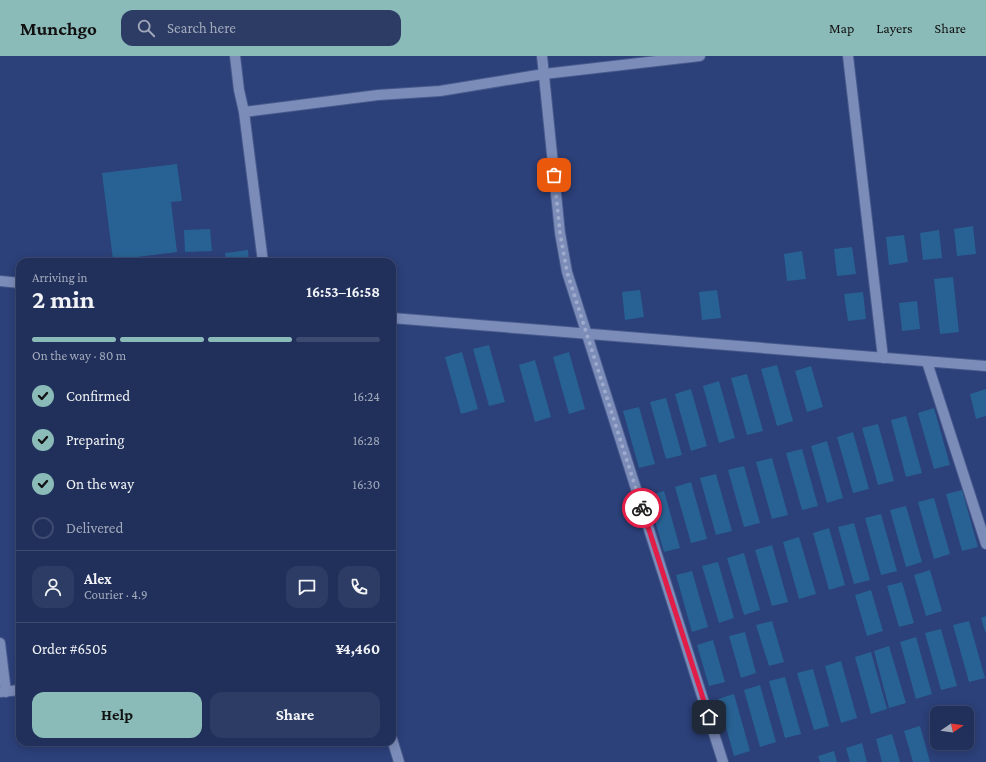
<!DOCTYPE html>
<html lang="en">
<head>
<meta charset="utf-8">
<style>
	:root { --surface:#21305b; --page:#2d3c64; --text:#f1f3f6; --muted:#a2a9bb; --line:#3e4b71; --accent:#8bbbb9 }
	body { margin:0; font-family:"Crimson Pro",serif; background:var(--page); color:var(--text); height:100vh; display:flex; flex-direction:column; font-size:15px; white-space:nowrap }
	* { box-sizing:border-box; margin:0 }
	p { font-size:13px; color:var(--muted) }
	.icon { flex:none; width:22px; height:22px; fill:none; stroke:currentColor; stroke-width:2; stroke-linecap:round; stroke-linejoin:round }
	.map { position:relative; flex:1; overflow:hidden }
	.panel { position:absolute; left:16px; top:202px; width:380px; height:488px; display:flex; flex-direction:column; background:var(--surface); border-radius:12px; box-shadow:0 2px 10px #0003,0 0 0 1px var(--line) }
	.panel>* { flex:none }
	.needle { width:26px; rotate:77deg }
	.tools { position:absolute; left:930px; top:650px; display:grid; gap:8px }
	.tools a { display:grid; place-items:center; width:44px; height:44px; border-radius:8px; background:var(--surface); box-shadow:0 2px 10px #0003,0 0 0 1px var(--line); font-size:20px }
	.pin { position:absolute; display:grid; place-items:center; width:34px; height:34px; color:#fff; margin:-17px; border-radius:8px; box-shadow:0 2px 6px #0006 }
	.courier { position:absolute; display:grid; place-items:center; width:40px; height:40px; margin:-20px; border:3px solid #e11d48; border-radius:50%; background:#fff; color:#222; box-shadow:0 1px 5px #0007 }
	.headline em { font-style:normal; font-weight:700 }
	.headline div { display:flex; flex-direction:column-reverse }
	.headline { display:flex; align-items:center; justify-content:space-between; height:68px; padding:0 16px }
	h1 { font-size:26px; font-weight:700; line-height:30px }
	.bar { display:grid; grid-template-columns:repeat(4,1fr); gap:6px 4px; align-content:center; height:48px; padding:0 16px }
	.bar i { height:5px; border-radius:3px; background:var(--line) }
	.bar .on { background:var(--accent) }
	.bar p { grid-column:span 4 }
	.line { display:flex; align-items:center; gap:10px; padding:0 16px; border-top:1px solid var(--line) }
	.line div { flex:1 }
	.round { display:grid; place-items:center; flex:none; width:42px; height:42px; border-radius:12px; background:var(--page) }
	ol { padding:0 16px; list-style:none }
	li { display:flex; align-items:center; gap:12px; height:44px }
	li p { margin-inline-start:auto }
	li .icon { padding:4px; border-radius:50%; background:var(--accent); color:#111; stroke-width:4 }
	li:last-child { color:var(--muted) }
	li i { width:22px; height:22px; border:2px solid var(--line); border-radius:50% }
	.button { display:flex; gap:8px; margin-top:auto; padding:8px 16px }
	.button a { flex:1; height:46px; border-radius:12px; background:var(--accent); color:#111; font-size:16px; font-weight:700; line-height:46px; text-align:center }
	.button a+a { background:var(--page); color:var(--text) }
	header { display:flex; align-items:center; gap:24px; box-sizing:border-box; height:56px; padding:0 20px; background:var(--accent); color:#111 }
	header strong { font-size:19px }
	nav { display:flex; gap:22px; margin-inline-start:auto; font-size:14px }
	.search { width:280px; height:36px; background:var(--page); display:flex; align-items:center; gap:10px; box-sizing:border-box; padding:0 14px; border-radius:12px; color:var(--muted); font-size:15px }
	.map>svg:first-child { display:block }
</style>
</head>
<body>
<header>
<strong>Munchgo</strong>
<div class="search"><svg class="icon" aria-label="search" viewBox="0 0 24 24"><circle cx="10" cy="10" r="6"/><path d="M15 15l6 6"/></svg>Search here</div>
<nav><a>Map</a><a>Layers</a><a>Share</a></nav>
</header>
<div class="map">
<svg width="986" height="706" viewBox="0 0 986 706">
	<rect width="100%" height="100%" fill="#2c4079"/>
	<path fill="#286294" d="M 177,108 L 182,145 L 171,146 L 177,196 L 113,204 L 102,117 Z
		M 973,170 L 976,198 L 957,200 L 954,173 Z
		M 210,173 L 212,195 L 185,196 L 184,174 Z
		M 939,174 L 942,202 L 923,204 L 920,177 Z
		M 904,179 L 908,206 L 889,209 L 886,181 Z
		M 852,191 L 856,218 L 837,220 L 834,193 Z
		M 248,194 L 249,206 L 226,206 L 225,197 Z
		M 802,195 L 806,223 L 787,225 L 784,198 Z
		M 953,221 L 959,276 L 940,278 L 934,223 Z
		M 640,234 L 644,261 L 625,264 L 622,236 Z
		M 717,234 L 721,262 L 702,264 L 699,236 Z
		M 863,236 L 866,263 L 848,265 L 844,238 Z
		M 917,245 L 920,273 L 902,275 L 899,247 Z
		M 489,289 L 505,346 L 489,350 L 473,293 Z
		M 462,296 L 478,353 L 461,358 L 445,301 Z
		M 569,296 L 585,353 L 569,358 L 553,301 Z
		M 535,304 L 551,361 L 535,366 L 519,309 Z
		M 777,309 L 793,365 L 777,370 L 761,313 Z
		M 811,310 L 823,351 L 807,356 L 795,315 Z
		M 747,318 L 763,375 L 747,379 L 731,322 Z
		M 719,325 L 735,382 L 719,387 L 703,330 Z
		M 691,333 L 707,390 L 691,395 L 675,338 Z
		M 986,333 L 986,360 L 976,363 L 970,338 Z
		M 666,342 L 682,399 L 666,403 L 650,346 Z
		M 639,351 L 655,408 L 639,412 L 623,355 Z
		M 934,352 L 950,409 L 934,413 L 918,357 Z
		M 906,360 L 922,417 L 906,421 L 891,364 Z
		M 878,368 L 894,425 L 878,429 L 862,372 Z
		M 853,376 L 869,433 L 853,437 L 837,381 Z
		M 827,385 L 843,442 L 827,447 L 811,390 Z
		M 802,393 L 818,450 L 802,454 L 786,397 Z
		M 772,402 L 788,459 L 772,463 L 756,406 Z
		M 744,410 L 760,467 L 744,471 L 728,414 Z
		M 716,418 L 732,475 L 716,479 L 700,422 Z
		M 691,426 L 707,483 L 691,487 L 675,431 Z
		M 962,434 L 978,491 L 962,495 L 946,438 Z
		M 664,435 L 680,492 L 664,496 L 648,440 Z
		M 934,442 L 950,498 L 934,503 L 918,446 Z
		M 906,450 L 922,506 L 906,511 L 890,454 Z
		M 881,458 L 897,515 L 881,519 L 865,462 Z
		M 854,467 L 870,524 L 854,528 L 838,471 Z
		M 829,472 L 845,529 L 829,534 L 813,477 Z
		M 799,481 L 816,538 L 799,543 L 783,486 Z
		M 772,489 L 788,546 L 772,550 L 755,494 Z
		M 744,497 L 760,554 L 744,559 L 727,502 Z
		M 718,506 L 734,562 L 719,567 L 702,510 Z
		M 930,514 L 942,555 L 926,560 L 914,519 Z
		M 692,515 L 708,571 L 692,576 L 676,519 Z
		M 902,526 L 914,567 L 899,571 L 887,530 Z
		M 871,534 L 883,575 L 867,580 L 855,539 Z
		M 986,560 L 986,578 L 981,562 Z
		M 772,565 L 784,606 L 769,610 L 756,569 Z
		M 969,565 L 985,622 L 969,626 L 953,569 Z
		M 941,573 L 957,630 L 941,634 L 925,577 Z
		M 745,576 L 756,617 L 741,622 L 729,580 Z
		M 916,581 L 932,638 L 916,643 L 900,586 Z
		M 713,584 L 725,626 L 709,630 L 697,589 Z
		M 889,590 L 906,647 L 889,652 L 874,595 Z
		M 871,596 L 887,653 L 871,658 L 855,601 Z
		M 841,605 L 857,662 L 841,667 L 825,610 Z
		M 813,613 L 829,670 L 814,674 L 797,617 Z
		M 785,621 L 801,678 L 785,682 L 769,625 Z
		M 760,629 L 776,686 L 760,691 L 744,634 Z
		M 734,638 L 750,695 L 734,700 L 718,643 Z
		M 920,670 L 930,706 L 913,706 L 904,675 Z
		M 892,678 L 900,706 L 882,706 L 876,683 Z
		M 862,687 L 867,706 L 850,706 L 846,692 Z
		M 834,695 L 837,706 L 820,706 L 818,700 Z"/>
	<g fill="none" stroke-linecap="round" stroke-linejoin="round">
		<defs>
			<path id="minor" d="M 235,0 L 239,34 L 244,56 L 263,206
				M 542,0 L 560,177 L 567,216 L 723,706
				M 848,0 L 883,302
				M 244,56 L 378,39 L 440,35 L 544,18 L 700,0
				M 0,225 L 20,227
				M 392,262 L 986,310
				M 927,306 L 986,488
				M 0,587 L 6,636
				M 0,636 L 20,634
				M 392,683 L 399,706"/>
		</defs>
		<use href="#minor" stroke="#485a8d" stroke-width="12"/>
		<use href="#minor" stroke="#7b8cb9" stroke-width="10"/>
	</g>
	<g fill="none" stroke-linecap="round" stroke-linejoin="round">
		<path stroke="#9eabcc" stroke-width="4" stroke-dasharray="0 7.2" d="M 554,119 L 560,177 L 567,216 L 642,452"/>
		<path stroke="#e11d48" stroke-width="5" d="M 642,452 L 709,661"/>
	</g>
</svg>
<div class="tools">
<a><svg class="needle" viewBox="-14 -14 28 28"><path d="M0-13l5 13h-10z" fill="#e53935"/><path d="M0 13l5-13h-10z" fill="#a2a9bb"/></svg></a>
</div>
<div class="pin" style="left:554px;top:119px;background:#ea580c"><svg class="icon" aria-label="bag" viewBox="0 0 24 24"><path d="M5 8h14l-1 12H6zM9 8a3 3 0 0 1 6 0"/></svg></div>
<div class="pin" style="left:709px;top:661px;background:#1f2937"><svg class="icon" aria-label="home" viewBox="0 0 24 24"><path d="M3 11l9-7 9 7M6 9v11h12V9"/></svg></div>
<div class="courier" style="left:642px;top:452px"><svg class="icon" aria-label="bike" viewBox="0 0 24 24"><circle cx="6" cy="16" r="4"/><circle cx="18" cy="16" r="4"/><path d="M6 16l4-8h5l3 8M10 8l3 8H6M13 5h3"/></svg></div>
<section class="panel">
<div class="headline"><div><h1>2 min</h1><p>Arriving in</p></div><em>16:53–16:58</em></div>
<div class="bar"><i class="on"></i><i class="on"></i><i class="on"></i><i></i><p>On the way · 80 m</p></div>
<ol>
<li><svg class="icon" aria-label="check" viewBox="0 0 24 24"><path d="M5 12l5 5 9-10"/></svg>Confirmed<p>16:24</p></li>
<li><svg class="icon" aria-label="check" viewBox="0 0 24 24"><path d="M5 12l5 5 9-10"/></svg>Preparing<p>16:28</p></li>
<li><svg class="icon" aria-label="check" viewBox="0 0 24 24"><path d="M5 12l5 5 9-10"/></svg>On the way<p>16:30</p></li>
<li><i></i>Delivered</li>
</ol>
<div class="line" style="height:72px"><a class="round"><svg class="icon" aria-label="person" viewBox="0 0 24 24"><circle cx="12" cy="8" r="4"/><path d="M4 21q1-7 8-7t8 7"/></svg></a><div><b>Alex</b><p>Courier · 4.9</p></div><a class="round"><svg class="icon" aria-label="chat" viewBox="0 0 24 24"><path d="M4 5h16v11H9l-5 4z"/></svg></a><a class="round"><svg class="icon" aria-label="phone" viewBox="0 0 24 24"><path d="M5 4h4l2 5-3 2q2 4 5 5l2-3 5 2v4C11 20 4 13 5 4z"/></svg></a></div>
<div class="line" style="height:52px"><div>Order #6505</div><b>¥4,460</b></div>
<div class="button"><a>Help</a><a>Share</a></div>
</section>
</div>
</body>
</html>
